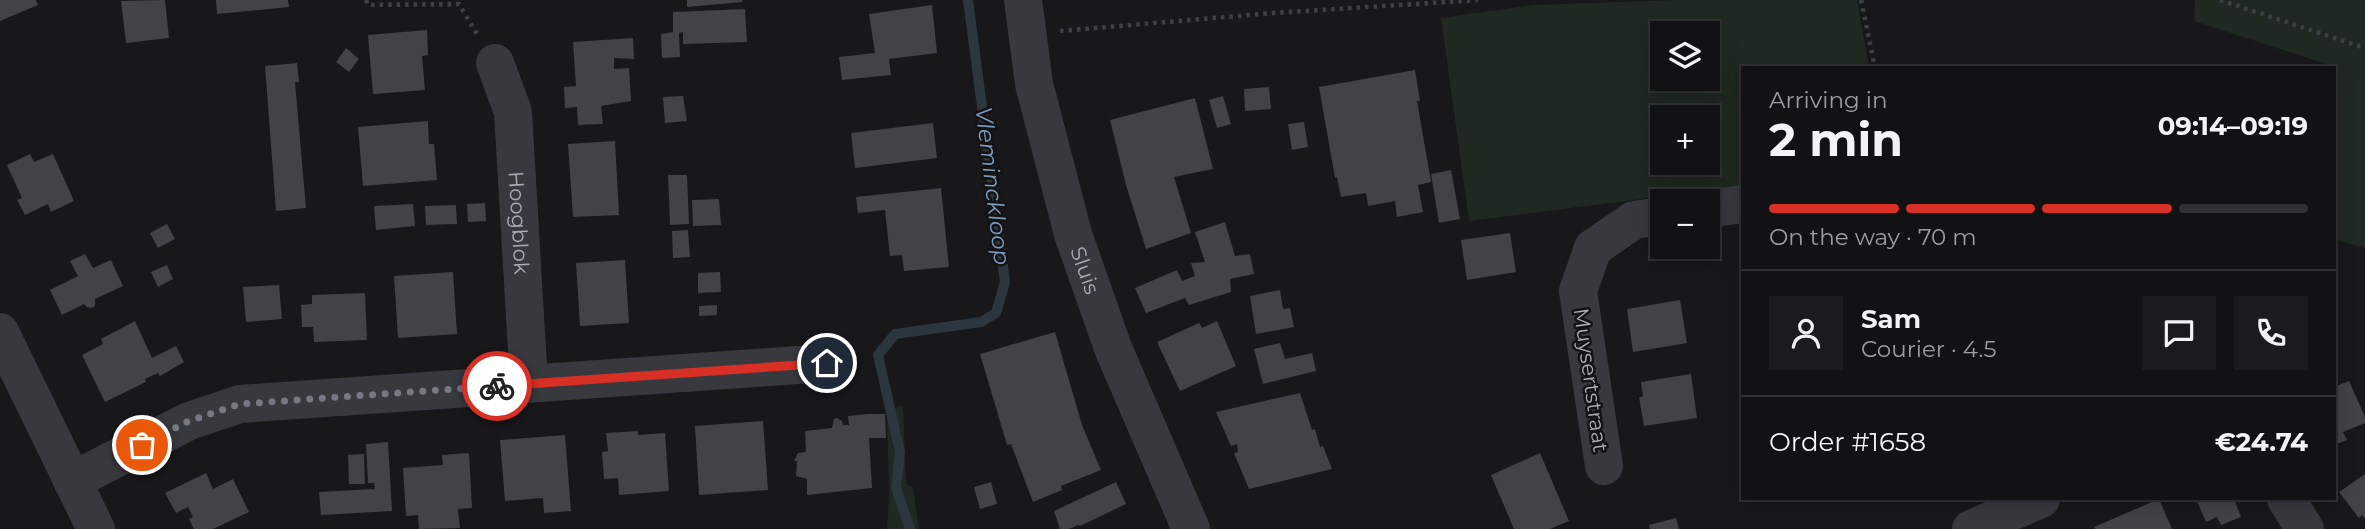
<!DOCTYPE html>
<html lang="en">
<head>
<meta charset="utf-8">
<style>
	:root { --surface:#121114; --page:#1b1a1d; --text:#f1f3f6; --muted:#9c9da0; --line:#313134; --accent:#d93025 }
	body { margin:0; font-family:Montserrat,sans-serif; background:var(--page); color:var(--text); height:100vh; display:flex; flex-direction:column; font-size:26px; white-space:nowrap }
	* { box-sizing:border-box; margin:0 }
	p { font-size:23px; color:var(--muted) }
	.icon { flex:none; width:38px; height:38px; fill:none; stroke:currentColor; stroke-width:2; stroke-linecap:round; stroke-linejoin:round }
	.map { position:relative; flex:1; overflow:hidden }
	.side { position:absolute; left:1741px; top:66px; width:595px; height:434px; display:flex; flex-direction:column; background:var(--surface); border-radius:0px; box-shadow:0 4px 18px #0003,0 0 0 2px var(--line) }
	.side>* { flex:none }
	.controls { position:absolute; left:1650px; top:21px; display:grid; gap:14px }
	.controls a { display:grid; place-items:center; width:70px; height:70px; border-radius:0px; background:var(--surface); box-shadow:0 4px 18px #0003,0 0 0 2px var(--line); font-size:35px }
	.pin { position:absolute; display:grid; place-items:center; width:60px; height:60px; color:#fff; margin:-30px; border:4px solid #fff; border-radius:50%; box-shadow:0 2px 7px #0007 }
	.courier { position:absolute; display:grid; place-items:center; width:70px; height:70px; margin:-35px; border:5px solid #d93025; border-radius:50%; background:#fff; color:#222; box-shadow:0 2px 9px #0007 }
	.overview em { font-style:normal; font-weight:700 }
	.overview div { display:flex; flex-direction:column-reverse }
	.overview { display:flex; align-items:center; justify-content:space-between; height:119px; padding:0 28px }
	h1 { font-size:46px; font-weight:700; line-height:52px }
	.bar { display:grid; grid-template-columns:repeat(4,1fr); gap:10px 7px; align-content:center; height:84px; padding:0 28px }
	.bar i { height:9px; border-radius:5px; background:var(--line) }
	.bar .on { background:var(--accent) }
	.bar p { grid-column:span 4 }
	.line { display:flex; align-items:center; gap:18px; padding:0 28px; border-top:2px solid var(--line) }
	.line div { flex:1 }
	.round { display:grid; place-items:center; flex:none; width:74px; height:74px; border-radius:0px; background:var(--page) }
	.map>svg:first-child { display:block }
</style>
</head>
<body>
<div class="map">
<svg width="2365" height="529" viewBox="0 0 2365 529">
	<rect width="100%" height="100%" fill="#18171a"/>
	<path fill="#1f2821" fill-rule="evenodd" d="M 1677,0 L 1857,0 L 1869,68 L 1743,68 L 1743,186 L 1469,221 L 1441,18 L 1533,5 ZM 1662,33 L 1708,33 L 1708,79 L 1662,79 ZM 1662,117 L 1708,117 L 1708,163 L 1662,163 Z
		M 2195,0 L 2365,0 L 2365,248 L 2335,240 L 2334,68 L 2326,68 L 2326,64 L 2194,21 Z
		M 903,405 L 906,483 L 913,488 L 919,529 L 887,529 L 889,496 L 887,410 Z"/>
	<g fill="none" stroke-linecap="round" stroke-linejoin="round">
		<path stroke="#2c363f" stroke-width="10" d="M 910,529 L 896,488 L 900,452 L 878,355 L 895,334 L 981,322 L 996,313 L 1005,282 L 968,0"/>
	</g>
	<path fill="#424247" d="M 0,0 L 36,0 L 38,5 L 0,21 Z
		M 165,0 L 169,38 L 126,43 L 121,1 Z
		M 216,0 L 288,0 L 289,7 L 217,14 Z
		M 687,0 L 742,0 L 742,2 L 687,7 Z
		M 932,5 L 937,53 L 889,59 L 891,75 L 842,80 L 839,57 L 875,53 L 869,14 Z
		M 745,9 L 747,42 L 683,44 L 683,32 L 679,33 L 680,57 L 662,58 L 661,34 L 673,32 L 673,12 Z
		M 427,30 L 428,55 L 422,56 L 425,90 L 373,94 L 368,35 Z
		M 633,38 L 634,59 L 614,58 L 614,69 L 629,68 L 631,101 L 601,106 L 603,124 L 578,125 L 577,107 L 565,108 L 564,87 L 576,86 L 573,42 Z
		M 346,48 L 359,59 L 349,72 L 336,62 Z
		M 297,63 L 299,82 L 295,82 L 306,208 L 276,211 L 265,66 Z
		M 2127,65 L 2154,66 L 2154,68 L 2127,68 Z
		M 1415,70 L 1420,101 L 1417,101 L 1431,182 L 1418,185 L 1423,212 L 1397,217 L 1395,201 L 1368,206 L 1366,193 L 1341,197 L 1337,177 L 1335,178 L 1319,87 Z
		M 1269,87 L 1271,109 L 1245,111 L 1244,89 Z
		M 683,96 L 687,121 L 665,123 L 663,97 Z
		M 1223,96 L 1231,124 L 1217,128 L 1209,100 Z
		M 1195,98 L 1213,169 L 1174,177 L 1191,233 L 1146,249 L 1126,185 L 1110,120 Z
		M 428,121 L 429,144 L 434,144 L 437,180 L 363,186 L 358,127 Z
		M 1304,122 L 1308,147 L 1292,150 L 1288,124 Z
		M 933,123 L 937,158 L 855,168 L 851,133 Z
		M 615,141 L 619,215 L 573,217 L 568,144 Z
		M 30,154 L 34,162 L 53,154 L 74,201 L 51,212 L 48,204 L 25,215 L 17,200 L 22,198 L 7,165 Z
		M 1451,170 L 1460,219 L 1439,223 L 1431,174 Z
		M 668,175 L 687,175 L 689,224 L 670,225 Z
		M 941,188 L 949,267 L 904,271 L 902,255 L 890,256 L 885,210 L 858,213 L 856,197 Z
		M 719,199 L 721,225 L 693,226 L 692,200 Z
		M 485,203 L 486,221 L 468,222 L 467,204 Z
		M 413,204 L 415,226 L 376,230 L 374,206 Z
		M 456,205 L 457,224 L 426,225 L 425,206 Z
		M 1225,222 L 1235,256 L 1250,254 L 1254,274 L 1230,279 L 1231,292 L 1189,305 L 1185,298 L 1146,313 L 1135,288 L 1177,270 L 1182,281 L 1195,276 L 1191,263 L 1205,262 L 1195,232 Z
		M 167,224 L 175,239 L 158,248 L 150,233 Z
		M 688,230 L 690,257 L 673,258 L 672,231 Z
		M 1510,233 L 1516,272 L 1467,280 L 1461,240 Z
		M 85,254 L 93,268 L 111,260 L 123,286 L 95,299 L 95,306 L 92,308 L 87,307 L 84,304 L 62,315 L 50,290 L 78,276 L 70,261 Z
		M 625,260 L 629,323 L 580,326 L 576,263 Z
		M 167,265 L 173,279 L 158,287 L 151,272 Z
		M 453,272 L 457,334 L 398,338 L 394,276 Z
		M 720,272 L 721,292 L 698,293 L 698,273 Z
		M 279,285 L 282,319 L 246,322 L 243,287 Z
		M 1280,290 L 1283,309 L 1290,308 L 1294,327 L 1256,334 L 1250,296 Z
		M 365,293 L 367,340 L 314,342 L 313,327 L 302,327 L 301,305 L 312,304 L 312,295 Z
		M 1680,300 L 1687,343 L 1633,352 L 1627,309 Z
		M 717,305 L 717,315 L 699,316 L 699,306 Z
		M 135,321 L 152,358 L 176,346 L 184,362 L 160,376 L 158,373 L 145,379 L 146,382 L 105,402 L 82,355 L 103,344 L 101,339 Z
		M 1217,321 L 1236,366 L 1180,391 L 1157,342 L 1199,323 L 1202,328 Z
		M 1055,332 L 1082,425 L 1101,470 L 1061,486 L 1062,490 L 1033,502 L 1011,444 L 1007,445 L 980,354 Z
		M 1280,343 L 1285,359 L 1312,353 L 1316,371 L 1263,384 L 1254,349 Z
		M 1691,374 L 1697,418 L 1644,426 L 1639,397 L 1643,397 L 1641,382 Z
		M 2349,381 L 2365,417 L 2365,423 L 2343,432 L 2347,440 L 2334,445 L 2334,387 Z
		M 1300,393 L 1312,430 L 1315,429 L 1320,447 L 1323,446 L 1332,469 L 1249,489 L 1234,453 L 1238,452 L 1237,444 L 1231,446 L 1216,412 Z
		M 868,414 L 885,414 L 886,438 L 869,438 L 872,488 L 807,495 L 807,479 L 796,476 L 797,461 L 794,461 L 798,453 L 806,452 L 805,431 L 832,428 L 834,419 L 837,418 L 842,421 L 843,425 L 849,425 L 848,416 Z
		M 763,421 L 768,490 L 699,495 L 695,426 Z
		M 638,431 L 638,435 L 665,433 L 669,491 L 619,495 L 618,478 L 604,479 L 602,452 L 608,451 L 606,433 Z
		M 565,435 L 571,511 L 544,513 L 543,498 L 505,501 L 500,440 Z
		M 388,442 L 392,511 L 321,515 L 319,492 L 375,489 L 374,483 L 368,483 L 366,444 Z
		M 469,453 L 472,508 L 458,509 L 460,528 L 419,529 L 418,515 L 406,516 L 403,468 L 443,465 L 442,455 Z
		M 1540,453 L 1569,521 L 1550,529 L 1514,529 L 1491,475 Z
		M 364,454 L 365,484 L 349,484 L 348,455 Z
		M 206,473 L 213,489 L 233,479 L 249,512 L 213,529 L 194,529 L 189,519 L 193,517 L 188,507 L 176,513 L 165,493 Z
		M 2365,474 L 2365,519 L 2362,515 L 2359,518 L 2339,492 Z
		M 991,482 L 997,504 L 980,509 L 974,487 Z
		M 1116,482 L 1126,504 L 1080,526 L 1078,525 L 1069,529 L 1060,529 L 1054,511 Z
		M 2159,499 L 2172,529 L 2095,529 L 2094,527 Z
		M 2196,499 L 2234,499 L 2241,517 L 2221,525 L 2217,517 L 2206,522 Z
		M 1676,518 L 1679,529 L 1650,529 L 1649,525 Z"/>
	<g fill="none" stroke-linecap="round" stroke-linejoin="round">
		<path stroke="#3e4046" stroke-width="4.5" stroke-dasharray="3.5 5" stroke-linecap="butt" d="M 366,0 L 368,5 L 459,4 L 477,34
			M 1861,0 L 1875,68
			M 2220,0 L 2365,48
			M 1060,31 L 1273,13 L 1478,0"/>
		<g stroke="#38393f" stroke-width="38">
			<path id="s1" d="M 1023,0 L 1034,84 L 1073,234 L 1113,348 L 1191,529"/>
			<path id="s2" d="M 495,63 L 513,112 L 529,384"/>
			<path d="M 1708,209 L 1743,204"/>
			<path d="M 0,332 L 96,529"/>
			<path d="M 1604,466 L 1578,291 L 1593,248 L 1634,220 L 1662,216"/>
			<path d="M 72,481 L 189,421 L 240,404 L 827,363"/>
			<path d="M 2286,499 L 2305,529"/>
			<path d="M 1971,529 L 2041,499"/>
		</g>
	</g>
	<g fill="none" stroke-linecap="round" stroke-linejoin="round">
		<path stroke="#767883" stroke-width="7" stroke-dasharray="0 12.6" d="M 142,445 L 189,421 L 240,404 L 497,386"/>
		<path stroke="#d93025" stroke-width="9" d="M 497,386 L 827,363"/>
	</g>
	<g text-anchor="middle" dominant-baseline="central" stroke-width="5" stroke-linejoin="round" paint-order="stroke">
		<g font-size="21" fill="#a9adbb" stroke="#131215">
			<text stroke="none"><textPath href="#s2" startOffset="163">Hoogblok</textPath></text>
			<text stroke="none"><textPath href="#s1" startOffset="278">Sluis</textPath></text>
			<text transform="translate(1591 380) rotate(82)">Muysertstraat</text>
		</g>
		<g font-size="23" font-style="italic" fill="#7d99b8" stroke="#131215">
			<text transform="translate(993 186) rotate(83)">Vleminckloop</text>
		</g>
	</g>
</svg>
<div class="controls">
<a><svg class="icon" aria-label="layers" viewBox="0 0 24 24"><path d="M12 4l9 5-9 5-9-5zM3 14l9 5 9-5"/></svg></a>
<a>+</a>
<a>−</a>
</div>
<div class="pin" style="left:142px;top:445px;background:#ea580c"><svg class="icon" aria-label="bag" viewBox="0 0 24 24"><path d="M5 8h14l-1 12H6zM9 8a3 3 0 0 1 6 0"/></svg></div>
<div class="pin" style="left:827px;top:363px;background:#1f2937"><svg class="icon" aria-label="home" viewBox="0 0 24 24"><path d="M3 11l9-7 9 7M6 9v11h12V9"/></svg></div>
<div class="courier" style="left:497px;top:386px"><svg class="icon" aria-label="bike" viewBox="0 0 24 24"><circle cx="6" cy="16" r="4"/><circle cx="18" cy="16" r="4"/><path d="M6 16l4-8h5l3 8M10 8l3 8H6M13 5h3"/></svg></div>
<section class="side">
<div class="overview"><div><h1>2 min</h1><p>Arriving in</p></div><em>09:14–09:19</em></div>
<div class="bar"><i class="on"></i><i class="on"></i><i class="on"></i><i></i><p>On the way · 70 m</p></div>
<div class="line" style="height:126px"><a class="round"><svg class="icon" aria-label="person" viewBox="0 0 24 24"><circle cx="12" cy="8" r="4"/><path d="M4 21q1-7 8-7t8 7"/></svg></a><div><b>Sam</b><p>Courier · 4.5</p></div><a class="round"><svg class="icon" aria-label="chat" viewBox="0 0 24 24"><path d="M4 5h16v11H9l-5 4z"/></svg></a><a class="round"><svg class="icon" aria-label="phone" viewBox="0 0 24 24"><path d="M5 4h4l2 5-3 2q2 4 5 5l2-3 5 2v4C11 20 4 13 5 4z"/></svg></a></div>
<div class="line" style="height:91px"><div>Order #1658</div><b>€24.74</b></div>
</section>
</div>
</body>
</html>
